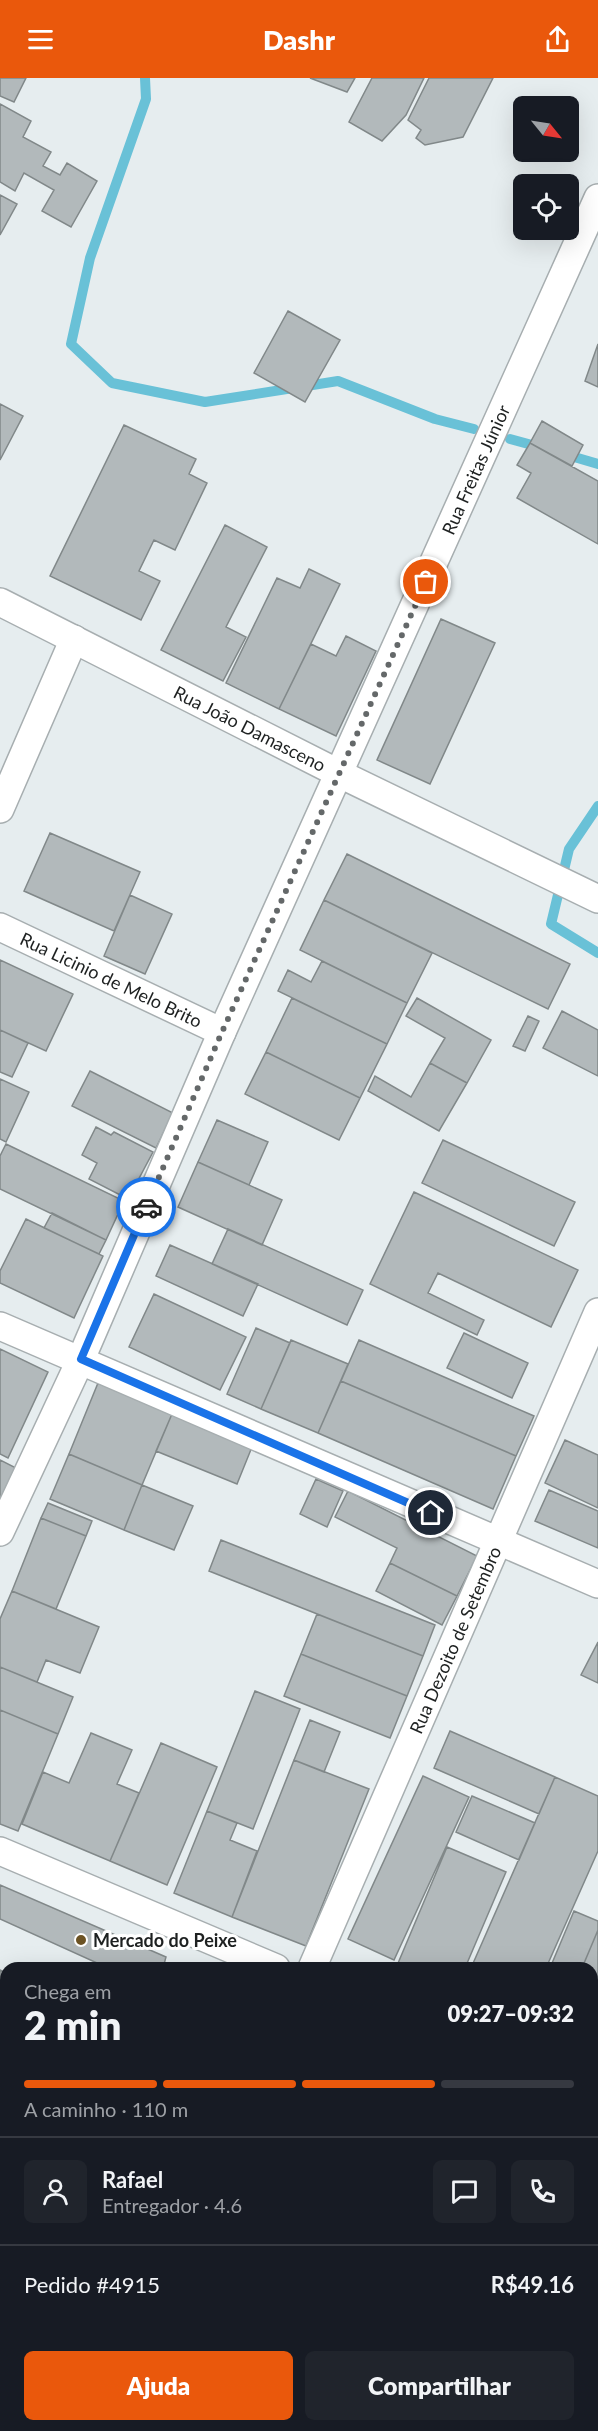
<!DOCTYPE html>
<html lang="pt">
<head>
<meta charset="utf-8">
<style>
	:root { --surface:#171b24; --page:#20242c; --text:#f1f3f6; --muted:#9ea1a6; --line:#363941; --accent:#ea580c }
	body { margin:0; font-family:Lato,sans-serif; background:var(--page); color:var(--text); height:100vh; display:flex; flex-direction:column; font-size:22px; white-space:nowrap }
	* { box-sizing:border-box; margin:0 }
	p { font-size:20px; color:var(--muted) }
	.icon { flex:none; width:33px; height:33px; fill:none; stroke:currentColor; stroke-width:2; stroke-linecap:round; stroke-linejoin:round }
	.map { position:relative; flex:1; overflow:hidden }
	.drawer { position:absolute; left:0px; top:1884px; width:598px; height:470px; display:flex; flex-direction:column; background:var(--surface); border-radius:18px 18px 0 0; box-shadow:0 6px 24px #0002 }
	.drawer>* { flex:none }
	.needle { width:39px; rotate:120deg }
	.buttons { position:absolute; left:513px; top:18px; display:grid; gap:12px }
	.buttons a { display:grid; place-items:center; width:66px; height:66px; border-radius:9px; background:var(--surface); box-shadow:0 6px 24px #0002; font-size:30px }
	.pin { position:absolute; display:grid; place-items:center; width:51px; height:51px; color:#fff; margin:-26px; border:3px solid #fff; border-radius:50%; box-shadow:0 2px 6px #0007 }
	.courier { position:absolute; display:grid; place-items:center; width:60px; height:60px; margin:-30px; border:4px solid #1a73e8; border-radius:50%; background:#fff; color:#222; box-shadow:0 2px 8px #0007 }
	.overview em { font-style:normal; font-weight:800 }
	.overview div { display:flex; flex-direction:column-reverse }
	.overview { display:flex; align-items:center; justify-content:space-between; height:102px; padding:0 24px }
	h1 { font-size:39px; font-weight:800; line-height:45px }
	.bar { display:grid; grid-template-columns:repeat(4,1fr); gap:9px 6px; align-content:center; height:72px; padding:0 24px }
	.bar i { height:8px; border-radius:4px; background:var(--line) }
	.bar .selected { background:var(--accent) }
	.bar p { grid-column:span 4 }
	.line { display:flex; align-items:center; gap:15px; padding:0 24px; border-top:2px solid var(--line) }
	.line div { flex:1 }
	.round { display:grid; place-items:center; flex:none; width:63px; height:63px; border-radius:9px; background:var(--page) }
	.button { display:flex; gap:12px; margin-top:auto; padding:12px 24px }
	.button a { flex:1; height:69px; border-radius:9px; background:var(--accent); color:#fff; font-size:24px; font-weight:800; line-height:69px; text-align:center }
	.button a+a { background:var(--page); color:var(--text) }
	header { display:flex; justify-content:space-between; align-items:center; height:78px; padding:0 24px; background:var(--accent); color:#fff; font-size:27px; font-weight:800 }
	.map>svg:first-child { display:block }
</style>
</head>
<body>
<header><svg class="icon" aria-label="menu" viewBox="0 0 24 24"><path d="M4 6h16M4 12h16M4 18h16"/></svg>Dashr<svg class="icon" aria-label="share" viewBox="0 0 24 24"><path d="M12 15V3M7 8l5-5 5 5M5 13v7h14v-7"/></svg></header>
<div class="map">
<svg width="598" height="2353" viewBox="0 0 598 2353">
	<rect width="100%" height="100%" fill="#e6edef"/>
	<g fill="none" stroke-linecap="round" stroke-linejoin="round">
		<path stroke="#69c1d7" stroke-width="10" d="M 145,0 L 146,21 L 90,180 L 71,266 L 112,305 L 205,324 L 338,303 L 435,341 L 474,351
			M 510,361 L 543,370
			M 564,376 L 598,386
			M 598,728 L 569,771 L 551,846 L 598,875"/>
	</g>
	<path fill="#b2b9bb" stroke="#818889" stroke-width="1.5" d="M 0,0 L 26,0 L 14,24 L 0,18 Z
		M 310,0 L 355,0 L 347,14 Z
		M 372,0 L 424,0 L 406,37 L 382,63 L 349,44 Z
		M 429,0 L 493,0 L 463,59 L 425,67 L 416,60 L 421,52 L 408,42 Z
		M 0,26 L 31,43 L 23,59 L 51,74 L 43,88 L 60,97 L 67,85 L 97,103 L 71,149 L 42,133 L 54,112 L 24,95 L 15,113 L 0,104 Z
		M 0,117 L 17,126 L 0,157 Z
		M 288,233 L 340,262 L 305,324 L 254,295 Z
		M 598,266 L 598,309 L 585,303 Z
		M 0,326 L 23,338 L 0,382 Z
		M 542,343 L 583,367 L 572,388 L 530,365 Z
		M 124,347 L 196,381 L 189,396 L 207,405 L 175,472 L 154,462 L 139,493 L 160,503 L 141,542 L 50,498 Z
		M 530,365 L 598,403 L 598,466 L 517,420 L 531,395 L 517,387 Z
		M 225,447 L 267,469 L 226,549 L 246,559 L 223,603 L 161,572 Z
		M 309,491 L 340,506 L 279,631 L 226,605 L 277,500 L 300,510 Z
		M 441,541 L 495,565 L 430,706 L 377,682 Z
		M 346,558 L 376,573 L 336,658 L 279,631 L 311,566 L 336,578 Z
		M 50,755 L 140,794 L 114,853 L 24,813 Z
		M 347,776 L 570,886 L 548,931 L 324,822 Z
		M 130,817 L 172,836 L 145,896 L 104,878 Z
		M 324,822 L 432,875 L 407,925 L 300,872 Z
		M 0,882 L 73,916 L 46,973 L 0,952 Z
		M 322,883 L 407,925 L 387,966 L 278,913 L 288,892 L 311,904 Z
		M 292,920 L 387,966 L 360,1020 L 266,974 Z
		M 417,920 L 491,962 L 467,1005 L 430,985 L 445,960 L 406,938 Z
		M 562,933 L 598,952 L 598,998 L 543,970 Z
		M 528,938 L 539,943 L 525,973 L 513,968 Z
		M 0,952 L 28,965 L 12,999 L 0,994 Z
		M 266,974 L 360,1020 L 339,1062 L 245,1016 Z
		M 430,985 L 467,1005 L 439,1053 L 368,1013 L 375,998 L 411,1019 Z
		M 90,993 L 173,1035 L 156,1070 L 72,1028 Z
		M 0,1001 L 29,1014 L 6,1064 L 0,1061 Z
		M 217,1042 L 268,1064 L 249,1107 L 198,1084 Z
		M 96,1049 L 111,1057 L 114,1054 L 153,1074 L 128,1121 L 89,1101 L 97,1085 L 82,1077 Z
		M 443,1062 L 575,1124 L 554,1168 L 422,1105 Z
		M 6,1066 L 124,1123 L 106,1162 L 0,1111 L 0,1078 Z
		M 198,1084 L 282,1122 L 262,1167 L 178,1129 Z
		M 414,1114 L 578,1192 L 551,1249 L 438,1195 L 428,1215 L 484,1242 L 477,1257 L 370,1206 Z
		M 52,1135 L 106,1162 L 99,1176 L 44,1150 Z
		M 26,1141 L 103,1178 L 74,1240 L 0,1205 L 0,1193 Z
		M 228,1151 L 363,1212 L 347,1247 L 212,1186 Z
		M 170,1167 L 258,1206 L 243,1238 L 156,1198 Z
		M 154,1216 L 246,1259 L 220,1312 L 129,1269 Z
		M 256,1250 L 290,1265 L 261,1331 L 227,1316 Z
		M 464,1255 L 528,1285 L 512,1320 L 447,1290 Z
		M 291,1262 L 348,1286 L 318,1355 L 261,1331 Z
		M 359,1262 L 534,1338 L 516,1378 L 341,1303 Z
		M 0,1271 L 48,1294 L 8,1380 L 0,1376 Z
		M 341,1303 L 516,1378 L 493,1431 L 318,1355 Z
		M 98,1305 L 172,1336 L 142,1407 L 69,1376 Z
		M 172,1336 L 252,1369 L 237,1406 L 156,1373 Z
		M 565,1362 L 598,1377 L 598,1430 L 545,1405 Z
		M 69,1376 L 142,1407 L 124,1452 L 50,1421 Z
		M 0,1382 L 18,1391 L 0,1429 Z
		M 316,1401 L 343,1413 L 327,1449 L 300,1436 Z
		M 142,1407 L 193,1428 L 174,1472 L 124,1452 Z
		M 549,1412 L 598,1433 L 598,1470 L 535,1443 Z
		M 348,1413 L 477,1478 L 457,1518 L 390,1485 L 397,1470 L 335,1439 Z
		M 48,1425 L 92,1443 L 86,1458 L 41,1440 Z
		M 41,1440 L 86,1458 L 56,1531 L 12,1513 Z
		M 221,1462 L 435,1547 L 423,1578 L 209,1493 Z
		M 390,1485 L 457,1518 L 442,1547 L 376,1513 Z
		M 12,1513 L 99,1549 L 80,1595 L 46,1582 L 37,1604 L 0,1589 L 0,1541 Z
		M 317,1536 L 423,1578 L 407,1618 L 301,1576 Z
		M 598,1564 L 598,1605 L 581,1597 Z
		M 301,1576 L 407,1618 L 390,1660 L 284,1618 Z
		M 0,1589 L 73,1619 L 58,1656 L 0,1632 Z
		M 255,1613 L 300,1631 L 253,1751 L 207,1733 Z
		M 0,1632 L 58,1656 L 18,1753 L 0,1746 Z
		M 310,1642 L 340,1654 L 324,1694 L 294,1682 Z
		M 450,1653 L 555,1699 L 539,1736 L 434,1690 Z
		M 91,1655 L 132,1672 L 117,1706 L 139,1715 L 110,1783 L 22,1746 L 43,1694 L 69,1705 Z
		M 161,1665 L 217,1689 L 167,1807 L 110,1783 Z
		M 294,1682 L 369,1711 L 306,1868 L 232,1839 Z
		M 423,1698 L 469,1719 L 394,1882 L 348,1861 Z
		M 555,1699 L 598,1718 L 598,1773 L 546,1890 L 471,1890 Z
		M 472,1718 L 535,1745 L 519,1782 L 456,1754 Z
		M 207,1733 L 237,1745 L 230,1762 L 257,1773 L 232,1839 L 174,1815 Z
		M 447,1769 L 506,1794 L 465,1890 L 396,1890 Z
		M 0,1807 L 166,1879 L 163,1890 L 108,1890 L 0,1841 Z
		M 574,1833 L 598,1843 L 598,1852 L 582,1890 L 550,1890 Z
		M 598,1852 L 598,1988 L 592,1985 L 592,1890 L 582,1890 Z
		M 0,1892 L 6,1895 L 6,2137 L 0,2135 Z
		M 594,2050 L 598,2052 L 598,2135 L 592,2133 Z
		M 598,2167 L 598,2202 L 592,2204 L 592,2170 Z
		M 598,2215 L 598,2265 L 592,2267 L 592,2217 Z
		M 598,2272 L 598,2312 L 592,2302 L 592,2274 Z
		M 0,2276 L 6,2279 L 6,2348 L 33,2348 L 30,2353 L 0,2353 Z
		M 41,2348 L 94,2348 L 92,2353 L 39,2353 Z
		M 231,2348 L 356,2348 L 346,2353 L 234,2353 Z
		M 446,2348 L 525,2348 L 525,2350 L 518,2353 L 448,2353 Z"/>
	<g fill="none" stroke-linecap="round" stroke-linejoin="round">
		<defs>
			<g id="street">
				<path id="s1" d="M 0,524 L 340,696 L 598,821"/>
				<path d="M 0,731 L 74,561"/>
				<path id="s2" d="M 0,849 L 222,954"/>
				<path d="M 0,1248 L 598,1506"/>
				<path id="s3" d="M 0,1454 L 81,1281 L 222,954 L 598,120"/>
				<path d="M 0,1773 L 276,1890"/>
				<path id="s4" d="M 312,1890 L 598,1234"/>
				<path d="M 592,2023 L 598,2026"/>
				<path d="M 0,2223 L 6,2226"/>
				<path d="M 0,2262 L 6,2265"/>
				<path d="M 192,2348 L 195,2353"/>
				<path d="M 557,2348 L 559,2353"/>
				<path d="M 98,2353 L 101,2348"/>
			</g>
		</defs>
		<use href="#street" stroke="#a7aeb0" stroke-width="30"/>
		<use href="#street" stroke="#fff" stroke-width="27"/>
	</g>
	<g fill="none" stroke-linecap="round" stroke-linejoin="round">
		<path stroke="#646869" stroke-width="6" stroke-dasharray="0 10.8" d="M 146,1129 L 222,954 L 426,504"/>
		<path stroke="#1a73e8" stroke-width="8" d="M 146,1129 L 81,1281 L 431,1435"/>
	</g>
	<circle fill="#6c5324" stroke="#fff" stroke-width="2" cx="81" cy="1862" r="6"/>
	<g text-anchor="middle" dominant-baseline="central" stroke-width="6" stroke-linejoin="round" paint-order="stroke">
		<g font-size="18" fill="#1e2121" stroke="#fff">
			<text stroke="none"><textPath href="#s3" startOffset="1164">Rua Freitas Júnior</textPath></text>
			<text stroke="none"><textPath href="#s1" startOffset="280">Rua João Damasceno</textPath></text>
			<text stroke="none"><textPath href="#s2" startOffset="123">Rua Licinio de Melo Brito</textPath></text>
			<text stroke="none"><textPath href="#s4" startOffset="358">Rua Dezoito de Setembro</textPath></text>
		</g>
		<g font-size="18" font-weight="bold" fill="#1e2121" stroke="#fff" text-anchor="start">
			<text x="93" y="1862">Mercado do Peixe</text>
		</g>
	</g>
</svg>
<div class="buttons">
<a><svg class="needle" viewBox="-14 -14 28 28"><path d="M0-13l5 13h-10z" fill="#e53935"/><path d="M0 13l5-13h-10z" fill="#9ea1a6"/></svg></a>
<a><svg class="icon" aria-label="locate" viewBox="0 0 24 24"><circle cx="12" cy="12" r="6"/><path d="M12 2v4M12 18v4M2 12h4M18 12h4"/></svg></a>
</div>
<div class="pin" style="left:426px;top:504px;background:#ea580c"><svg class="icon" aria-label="bag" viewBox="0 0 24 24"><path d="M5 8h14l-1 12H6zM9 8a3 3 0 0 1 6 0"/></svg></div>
<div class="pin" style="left:431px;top:1435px;background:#1f2937"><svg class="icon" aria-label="home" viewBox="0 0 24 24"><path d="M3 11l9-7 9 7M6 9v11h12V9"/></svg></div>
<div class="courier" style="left:146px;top:1129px"><svg class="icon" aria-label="car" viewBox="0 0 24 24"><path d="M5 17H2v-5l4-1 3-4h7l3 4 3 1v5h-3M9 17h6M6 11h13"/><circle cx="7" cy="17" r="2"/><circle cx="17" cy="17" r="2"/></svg></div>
<section class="drawer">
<div class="overview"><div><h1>2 min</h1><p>Chega em</p></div><em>09:27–09:32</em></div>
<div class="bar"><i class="selected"></i><i class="selected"></i><i class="selected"></i><i></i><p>A caminho · 110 m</p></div>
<div class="line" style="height:108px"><a class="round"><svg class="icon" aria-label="person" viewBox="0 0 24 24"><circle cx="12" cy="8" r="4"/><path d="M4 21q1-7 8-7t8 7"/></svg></a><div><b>Rafael</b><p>Entregador · 4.6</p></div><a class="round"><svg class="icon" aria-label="chat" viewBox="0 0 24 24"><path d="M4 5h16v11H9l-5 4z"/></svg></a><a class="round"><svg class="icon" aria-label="phone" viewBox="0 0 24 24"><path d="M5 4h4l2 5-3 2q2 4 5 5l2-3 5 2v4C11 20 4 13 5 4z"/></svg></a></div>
<div class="line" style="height:78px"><div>Pedido #4915</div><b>R$49.16</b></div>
<div class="button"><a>Ajuda</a><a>Compartilhar</a></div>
</section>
</div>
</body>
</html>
